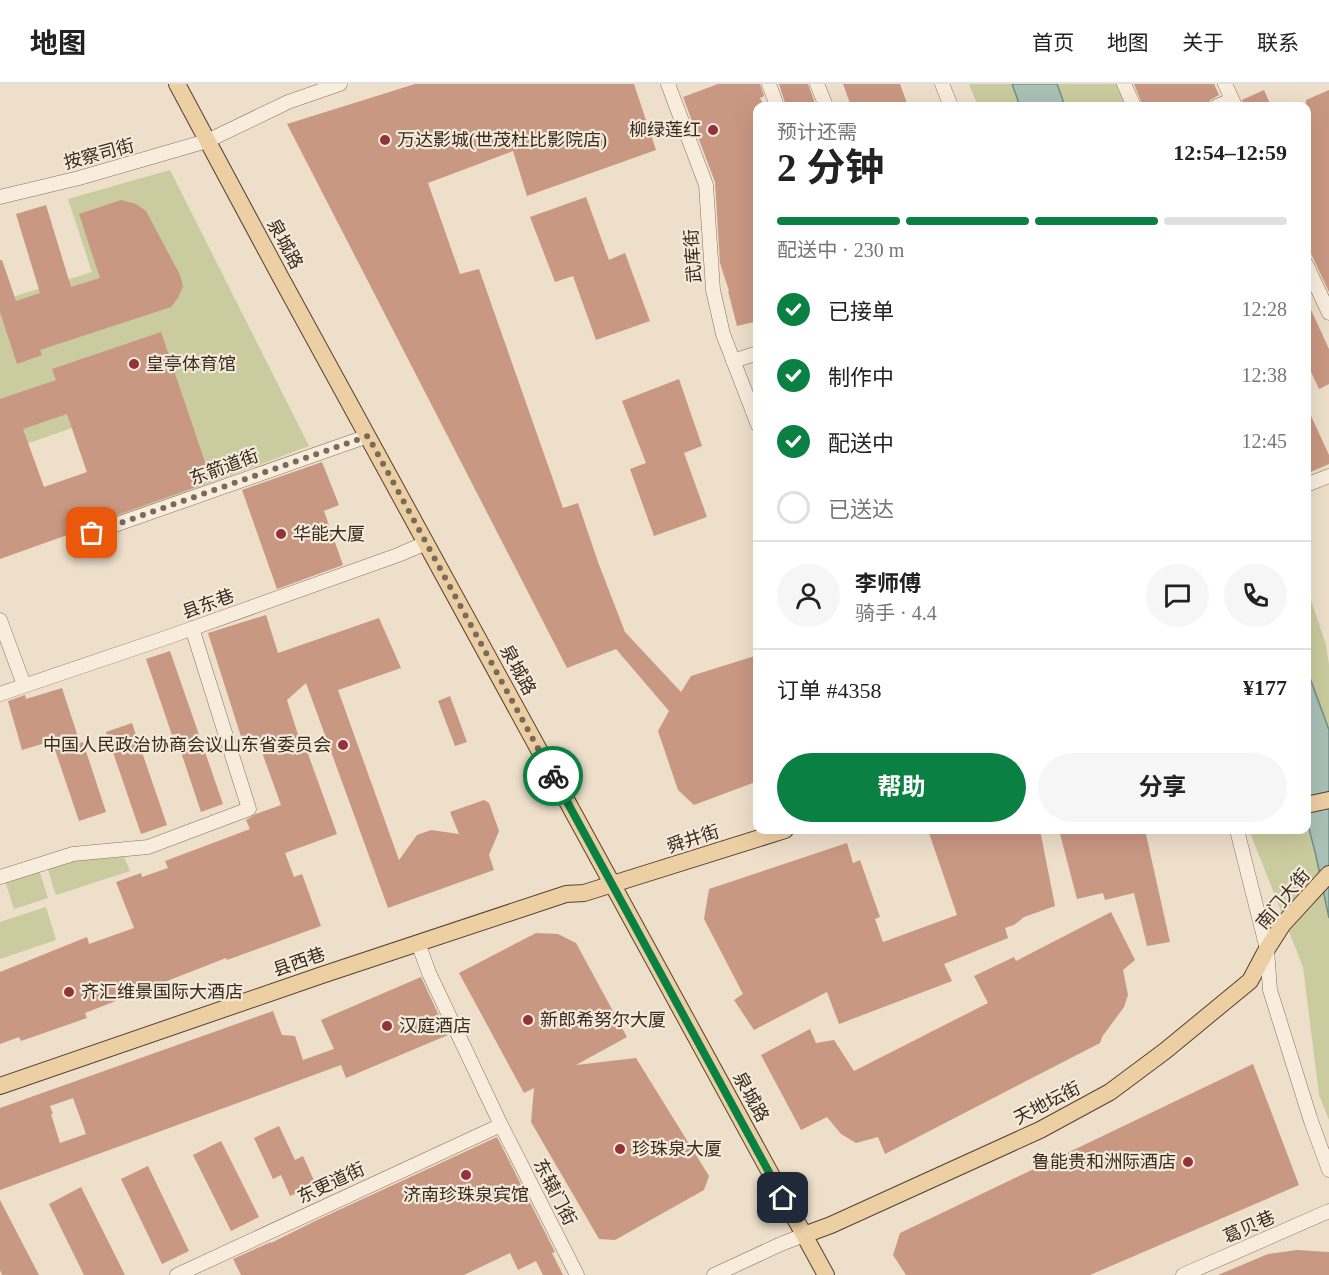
<!DOCTYPE html>
<html lang="zh">
<head>
<meta charset="utf-8">
<style>
	:root { --surface:#fff; --page:#f6f6f6; --text:#222; --muted:#767676; --line:#e0e0e0; --accent:#0b8043 }
	body { margin:0; font-family:"Times New Roman","Noto Sans SC",serif; background:var(--page); color:var(--text); height:100vh; display:flex; flex-direction:column; font-size:22px; white-space:nowrap }
	* { box-sizing:border-box; margin:0 }
	p { font-size:20px; color:var(--muted) }
	.icon { flex:none; width:33px; height:33px; fill:none; stroke:currentColor; stroke-width:2; stroke-linecap:round; stroke-linejoin:round }
	.map { position:relative; flex:1; overflow:hidden }
	.details { position:absolute; left:753px; top:18px; width:558px; height:732px; display:flex; flex-direction:column; background:var(--surface); border-radius:12px; box-shadow:0 6px 24px #0002 }
	.details>* { flex:none }
	.pin { position:absolute; display:grid; place-items:center; width:51px; height:51px; color:#fff; margin:-26px; border-radius:12px; box-shadow:0 3px 9px #0006 }
	.courier { position:absolute; display:grid; place-items:center; width:60px; height:60px; margin:-30px; border:4px solid #0b8043; border-radius:50%; background:#fff; color:#222; box-shadow:0 2px 8px #0007 }
	.overview em { font-style:normal; font-weight:700 }
	.overview div { display:flex; flex-direction:column-reverse }
	.overview { display:flex; align-items:center; justify-content:space-between; height:102px; padding:0 24px }
	h1 { font-size:39px; font-weight:700; line-height:45px }
	.bar { display:grid; grid-template-columns:repeat(4,1fr); gap:9px 6px; align-content:center; height:72px; padding:0 24px }
	.bar i { height:8px; border-radius:4px; background:var(--line) }
	.bar .current { background:var(--accent) }
	.bar p { grid-column:span 4 }
	.line { display:flex; align-items:center; gap:15px; padding:0 24px; border-top:2px solid var(--line) }
	.line div { flex:1 }
	.round { display:grid; place-items:center; flex:none; width:63px; height:63px; border-radius:32px; background:var(--page) }
	ol { padding:0 24px; list-style:none }
	li { display:flex; align-items:center; gap:18px; height:66px }
	li p { margin-inline-start:auto }
	li .icon { padding:6px; border-radius:50%; background:var(--accent); color:#fff; stroke-width:4 }
	li:last-child { color:var(--muted) }
	li i { width:33px; height:33px; border:3px solid var(--line); border-radius:50% }
	.button { display:flex; gap:12px; margin-top:auto; padding:12px 24px }
	.button a { flex:1; height:69px; border-radius:36px; background:var(--accent); color:#fff; font-size:24px; font-weight:700; line-height:69px; text-align:center }
	.button a+a { background:var(--page); color:var(--text) }
	header { display:flex; align-items:center; gap:36px; box-sizing:border-box; height:84px; padding:0 30px; background:var(--surface); border-bottom:2px solid var(--line) }
	header strong { font-size:28px }
	nav { display:flex; gap:33px; margin-inline-start:auto; font-size:21px }
	.map>svg:first-child { display:block }
</style>
</head>
<body>
<header>
<strong>地图</strong>
<nav><a>首页</a><a>地图</a><a>关于</a><a>联系</a></nav>
</header>
<div class="map">
<svg width="1329" height="1191" viewBox="0 0 1329 1191">
	<rect width="100%" height="100%" fill="#eddfca"/>
	<path fill="#cacb9e" d="M 969,0 L 1120,0 L 1130,22 L 978,22 Z
		M 170,86 L 309,362 L 104,439 L 72,344 L 0,369 L 0,217 L 92,188 L 68,115 Z
		M 1307,504 L 1326,561 L 1329,581 L 1329,1036 L 1319,1011 L 1303,883 L 1249,746 L 1306,746 Z
		M 124,773 L 130,787 L 56,811 L 47,783 L 74,775 Z
		M 39,786 L 48,814 L 14,825 L 5,797 Z
		M 46,823 L 56,856 L 0,875 L 0,838 Z"/>
	<path fill="#aac1b8" stroke="#719085" stroke-width="1.5" d="M 1012,0 L 1057,0 L 1065,22 L 1020,22 Z
		M 1306,583 L 1329,646 L 1329,834 L 1316,772 L 1307,737 Z"/>
	<path fill="#c99882" fill-rule="evenodd" d="M 415,0 L 634,0 L 656,66 L 527,112 L 513,67 L 428,99 L 460,190 L 479,185 L 563,424 L 578,419 L 598,478 L 625,548 L 681,608 L 691,592 L 758,571 L 758,697 L 694,721 L 678,706 L 658,647 L 669,627 L 616,565 L 567,584 L 287,40 Z
		M 718,0 L 760,0 L 764,12 L 760,14 L 764,22 L 758,22 L 758,237 L 737,242 L 728,207 L 729,207 L 720,179 L 715,98 L 683,13 Z
		M 779,0 L 808,0 L 816,22 L 786,22 Z
		M 843,0 L 900,0 L 908,22 L 851,22 Z
		M 1134,0 L 1214,0 L 1219,11 L 1210,16 L 1208,22 L 1143,22 Z
		M 1264,6 L 1271,22 L 1244,22 L 1242,16 Z
		M 1329,6 L 1329,208 L 1306,159 L 1306,16 Z
		M 586,113 L 609,176 L 625,169 L 650,237 L 596,256 L 573,192 L 555,198 L 530,133 Z
		M 121,116 L 136,120 L 146,127 L 180,191 L 183,202 L 178,214 L 171,223 L 40,266 L 42,271 L 17,280 L 0,228 L 0,176 L 2,176 L 16,217 L 40,209 L 16,130 L 46,121 L 71,203 L 100,194 L 79,130 Z
		M 1306,215 L 1329,265 L 1329,300 L 1319,305 L 1306,277 Z
		M 161,248 L 209,390 L 194,395 L 196,403 L 89,441 L 84,445 L 0,475 L 0,315 L 56,296 L 52,285 ZM 67,330 L 87,388 L 44,403 L 23,345 Z
		M 679,295 L 702,362 L 684,369 L 707,433 L 654,452 L 630,385 L 646,379 L 622,317 Z
		M 1306,321 L 1329,371 L 1329,380 L 1306,390 Z
		M 322,378 L 339,421 L 324,427 L 343,481 L 277,505 L 242,406 Z
		M 266,531 L 278,569 L 379,534 L 401,584 L 338,606 L 399,776 L 417,751 L 431,746 L 459,750 L 450,728 L 484,716 L 489,719 L 499,747 L 489,771 L 494,786 L 388,824 L 306,599 L 287,616 L 300,657 L 303,656 L 337,750 L 285,769 L 294,793 L 302,790 L 321,842 L 227,876 L 226,874 L 85,929 L 87,934 L 21,957 L 19,953 L 0,960 L 0,888 L 87,853 L 89,860 L 134,844 L 116,798 L 141,789 L 142,793 L 168,784 L 165,777 L 250,745 L 246,736 L 256,730 L 281,721 L 259,660 L 245,665 L 208,549 Z
		M 170,567 L 223,720 L 201,728 L 175,650 L 172,651 L 146,575 Z
		M 62,604 L 80,659 L 83,658 L 106,728 L 79,737 L 52,657 L 22,666 L 8,617 L 25,611 L 26,615 Z
		M 450,612 L 467,658 L 455,662 L 438,617 Z
		M 132,639 L 167,741 L 141,750 L 106,648 Z
		M 928,746 L 1040,746 L 1055,822 L 1024,833 L 1014,841 L 1005,844 L 1008,854 L 944,880 L 952,897 L 839,940 L 827,908 L 754,946 L 734,916 L 743,910 L 704,835 L 709,805 L 847,759 L 853,779 L 860,776 L 880,833 L 875,835 L 883,858 L 957,831 Z
		M 1059,746 L 1145,746 L 1170,858 L 1147,862 L 1134,809 L 1105,816 L 1103,809 L 1077,815 Z
		M 1111,828 L 1135,876 L 1123,886 L 1128,911 L 1124,923 L 1102,953 L 1100,959 L 885,1070 L 878,1053 L 856,1059 L 841,1050 L 827,1033 L 801,1046 L 761,971 L 810,945 L 816,959 L 834,956 L 854,987 L 988,919 L 974,892 L 1014,873 L 1016,877 Z
		M 536,849 L 558,850 L 576,859 L 627,953 L 576,981 L 636,974 L 709,1092 L 704,1106 L 615,1156 L 599,1155 L 531,1038 L 534,1004 L 524,1009 L 459,889 Z
		M 421,893 L 448,951 L 346,994 L 341,981 L 0,1106 L 0,1024 L 273,927 L 282,951 L 295,952 L 303,976 L 334,965 L 321,936 ZM 73,1014 L 86,1050 L 60,1059 L 51,1030 L 53,1030 L 50,1022 Z
		M 1253,980 L 1299,1101 L 1090,1191 L 906,1191 L 893,1171 L 900,1149 Z
		M 279,1042 L 295,1076 L 303,1072 L 316,1101 L 290,1112 L 281,1091 L 273,1095 L 254,1054 Z
		M 497,1053 L 555,1168 L 552,1169 L 563,1191 L 543,1191 L 536,1177 L 518,1186 L 510,1169 L 464,1191 L 241,1191 L 233,1175 L 271,1158 L 271,1159 L 315,1137 Z
		M 221,1057 L 259,1133 L 231,1147 L 193,1071 Z
		M 148,1082 L 189,1167 L 162,1180 L 121,1095 Z
		M 81,1103 L 125,1191 L 84,1191 L 49,1120 Z
		M 0,1116 L 39,1191 L 2,1191 L 0,1186 Z
		M 1297,1166 L 1329,1168 L 1329,1191 L 1218,1191 L 1268,1170 Z"/>
	<g fill="none" stroke-linecap="round" stroke-linejoin="round">
		<defs>
			<path id="minor" d="M 668,0 L 706,101 L 713,206 L 723,250 L 758,341
				M 769,0 L 777,22
				M 817,0 L 826,22
				M 942,0 L 951,22
				M 1124,0 L 1134,22
				M 1225,0 L 1235,22
				M 1217,22 L 1232,16
				M 0,113 L 79,94 L 207,57 L 288,18 L 340,0
				M 1306,180 L 1329,229
				M 733,277 L 758,269
				M 1306,401 L 1329,392
				M 92,449 L 368,352
				M 0,536 L 24,601
				M 0,610 L 171,552 L 398,471 L 426,459
				M 1237,746 L 1267,865 L 1270,906 L 1311,1037 L 1329,1086
				M 0,793 L 73,770 L 148,763 L 249,725 L 192,544
				M 418,859 L 429,889 L 501,1041 L 577,1191
				M 177,1191 L 501,1041
				M 714,1191 L 781,1160 L 804,1151
				M 1183,1191 L 1329,1127"/>
			<path id="major" d="M 177,0 L 281,194 L 826,1191
				M 1306,721 L 1329,716
				M 0,1002 L 322,891 L 566,810 L 584,809 L 785,746
				M 804,1151 L 831,1141 L 1040,1046 L 1110,1008 L 1165,967 L 1250,897 L 1267,865 L 1283,840 L 1329,790"/>
		</defs>
		<use href="#minor" stroke="#88715f" stroke-width="15"/>
		<use href="#major" stroke="#574032" stroke-width="18"/>
		<use href="#minor" stroke="#f8eddd" stroke-width="14"/>
		<use href="#major" stroke="#edcfa4" stroke-width="16"/>
	</g>
	<g fill="none" stroke-linecap="round" stroke-linejoin="round">
		<path stroke="#796a5c" stroke-width="6" stroke-dasharray="0 10.8" d="M 92,449 L 368,352 L 553,692"/>
		<path stroke="#0b8043" stroke-width="8" d="M 553,692 L 783,1114"/>
	</g>
	<g fill="#94323c" stroke="#f4ead9" stroke-width="2">
		<circle cx="713" cy="46" r="6"/>
		<circle cx="385" cy="56" r="6"/>
		<circle cx="134" cy="280" r="6"/>
		<circle cx="281" cy="450" r="6"/>
		<circle cx="343" cy="661" r="6"/>
		<circle cx="69" cy="908" r="6"/>
		<circle cx="528" cy="936" r="6"/>
		<circle cx="387" cy="942" r="6"/>
		<circle cx="620" cy="1065" r="6"/>
		<circle cx="1188" cy="1078" r="6"/>
		<circle cx="466" cy="1091" r="6"/>
	</g>
	<g text-anchor="middle" dominant-baseline="central" stroke-width="4.5" stroke-linejoin="round" paint-order="stroke">
		<g font-size="18" fill="#3a2b21" stroke="#f4ead9" text-anchor="start">
			<text x="701" y="46" text-anchor="end">柳绿莲红</text>
			<text x="397" y="56">万达影城(世茂杜比影院店)</text>
			<text x="146" y="280">皇亭体育馆</text>
			<text x="293" y="450">华能大厦</text>
			<text x="331" y="661" text-anchor="end">中国人民政治协商会议山东省委员会</text>
			<text x="81" y="908">齐汇维景国际大酒店</text>
			<text x="540" y="936">新郎希努尔大厦</text>
			<text x="399" y="942">汉庭酒店</text>
			<text x="632" y="1065">珍珠泉大厦</text>
			<text x="1176" y="1078" text-anchor="end">鲁能贵和洲际酒店</text>
			<text x="466" y="1111" text-anchor="middle">济南珍珠泉宾馆</text>
		</g>
		<g font-size="18" fill="#3a2b21" stroke="#f4ead9">
			<text transform="translate(99 70) rotate(-15)">按察司街</text>
			<text transform="translate(285 160) rotate(61)">泉城路</text>
			<text transform="translate(693 172) rotate(-94)">武库街</text>
			<text transform="translate(224 383) rotate(-20)">东箭道街</text>
			<text transform="translate(208 520) rotate(-20)">县东巷</text>
			<text transform="translate(518 586) rotate(61)">泉城路</text>
			<text transform="translate(693 755) rotate(-18)">舜井街</text>
			<text transform="translate(1283 815) rotate(-50)">南门大街</text>
			<text transform="translate(299 878) rotate(-19)">县西巷</text>
			<text transform="translate(751 1013) rotate(61)">泉城路</text>
			<text transform="translate(1047 1019) rotate(-27)">天地坛街</text>
			<text transform="translate(331 1099) rotate(-25)">东更道街</text>
			<text transform="translate(555 1108) rotate(63)">东辕门街</text>
			<text transform="translate(1249 1143) rotate(-24)">葛贝巷</text>
		</g>
	</g>
</svg>
<div class="pin" style="left:92px;top:449px;background:#ea580c"><svg class="icon" aria-label="bag" viewBox="0 0 24 24"><path d="M5 8h14l-1 12H6zM9 8a3 3 0 0 1 6 0"/></svg></div>
<div class="pin" style="left:783px;top:1114px;background:#1f2937"><svg class="icon" aria-label="home" viewBox="0 0 24 24"><path d="M3 11l9-7 9 7M6 9v11h12V9"/></svg></div>
<div class="courier" style="left:553px;top:692px"><svg class="icon" aria-label="bike" viewBox="0 0 24 24"><circle cx="6" cy="16" r="4"/><circle cx="18" cy="16" r="4"/><path d="M6 16l4-8h5l3 8M10 8l3 8H6M13 5h3"/></svg></div>
<section class="details">
<div class="overview"><div><h1>2 分钟</h1><p>预计还需</p></div><em>12:54–12:59</em></div>
<div class="bar"><i class="current"></i><i class="current"></i><i class="current"></i><i></i><p>配送中 · 230 m</p></div>
<ol>
<li><svg class="icon" aria-label="check" viewBox="0 0 24 24"><path d="M5 12l5 5 9-10"/></svg>已接单<p>12:28</p></li>
<li><svg class="icon" aria-label="check" viewBox="0 0 24 24"><path d="M5 12l5 5 9-10"/></svg>制作中<p>12:38</p></li>
<li><svg class="icon" aria-label="check" viewBox="0 0 24 24"><path d="M5 12l5 5 9-10"/></svg>配送中<p>12:45</p></li>
<li><i></i>已送达</li>
</ol>
<div class="line" style="height:108px"><a class="round"><svg class="icon" aria-label="person" viewBox="0 0 24 24"><circle cx="12" cy="8" r="4"/><path d="M4 21q1-7 8-7t8 7"/></svg></a><div><b>李师傅</b><p>骑手 · 4.4</p></div><a class="round"><svg class="icon" aria-label="chat" viewBox="0 0 24 24"><path d="M4 5h16v11H9l-5 4z"/></svg></a><a class="round"><svg class="icon" aria-label="phone" viewBox="0 0 24 24"><path d="M5 4h4l2 5-3 2q2 4 5 5l2-3 5 2v4C11 20 4 13 5 4z"/></svg></a></div>
<div class="line" style="height:78px"><div>订单 #4358</div><b>¥177</b></div>
<div class="button"><a>帮助</a><a>分享</a></div>
</section>
</div>
</body>
</html>
